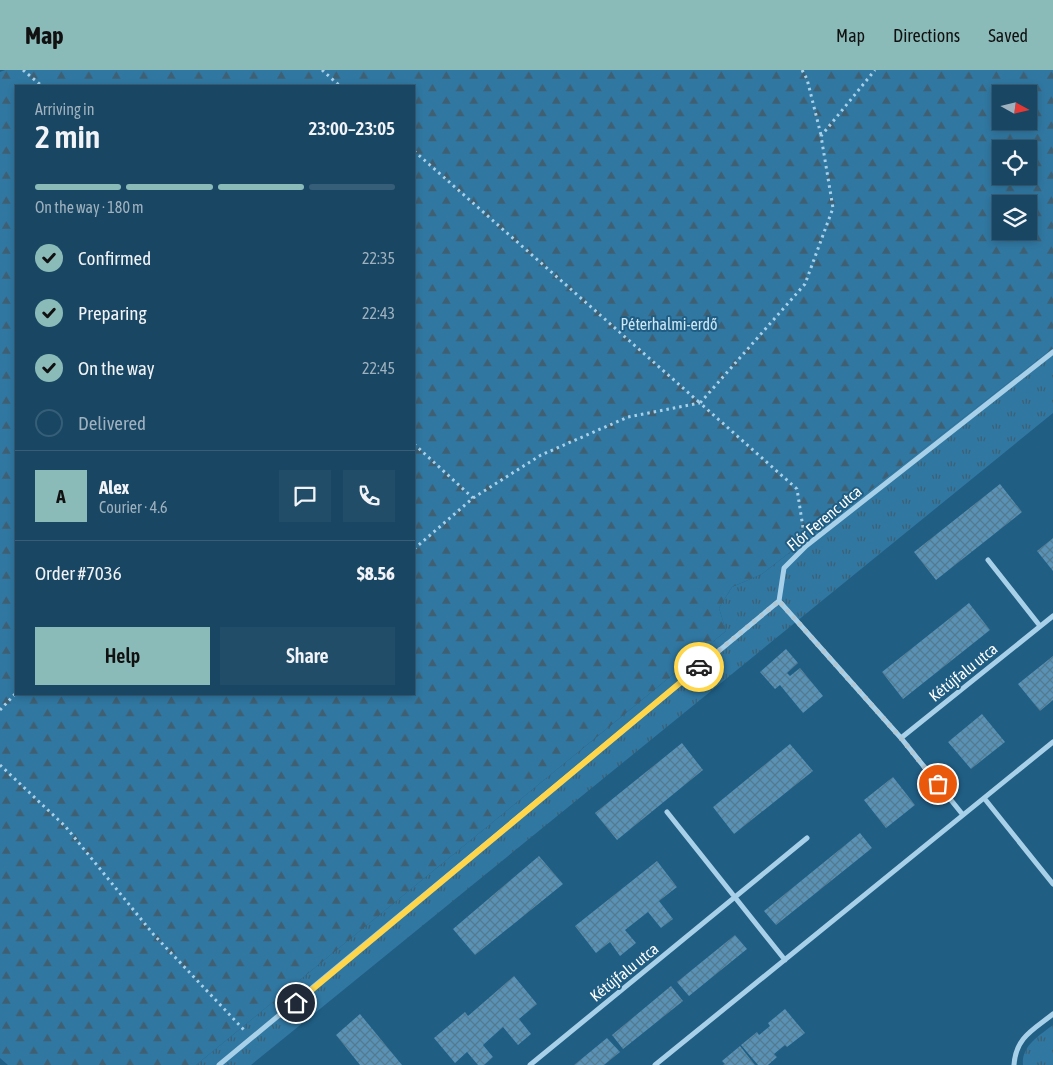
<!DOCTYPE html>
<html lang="en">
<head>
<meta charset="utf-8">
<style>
	:root { --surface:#184663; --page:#214d69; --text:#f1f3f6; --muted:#9fb1be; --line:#365e78; --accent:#8bbbb9 }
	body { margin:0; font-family:"Asap Condensed",sans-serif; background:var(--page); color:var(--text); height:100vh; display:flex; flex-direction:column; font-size:19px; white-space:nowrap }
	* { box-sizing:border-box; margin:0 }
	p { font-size:16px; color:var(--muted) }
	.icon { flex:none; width:28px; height:28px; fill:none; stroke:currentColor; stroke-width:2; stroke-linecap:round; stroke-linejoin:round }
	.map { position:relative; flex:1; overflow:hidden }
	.drawer { position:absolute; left:15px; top:15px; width:400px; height:610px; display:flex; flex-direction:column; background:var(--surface); border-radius:0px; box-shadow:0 2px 8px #0003,0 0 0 1px var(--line) }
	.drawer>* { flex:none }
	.needle { width:32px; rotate:98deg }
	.buttons { position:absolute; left:992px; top:15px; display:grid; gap:10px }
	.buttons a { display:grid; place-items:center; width:45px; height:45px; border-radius:0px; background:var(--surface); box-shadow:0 2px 8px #0003,0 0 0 1px var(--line); font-size:25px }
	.pin { position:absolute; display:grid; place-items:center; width:42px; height:42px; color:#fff; margin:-21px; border:2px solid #fff; border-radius:50%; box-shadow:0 1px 5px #0007 }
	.courier { position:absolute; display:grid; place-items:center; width:50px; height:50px; margin:-25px; border:4px solid #ffd54a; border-radius:50%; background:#fff; color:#222; box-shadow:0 1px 6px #0007 }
	.headline em { font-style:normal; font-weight:600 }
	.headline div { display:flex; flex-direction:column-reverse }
	.headline { display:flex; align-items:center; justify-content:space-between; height:85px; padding:0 20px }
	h1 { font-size:32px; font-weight:600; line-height:38px }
	.bar { display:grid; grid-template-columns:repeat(4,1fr); gap:8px 5px; align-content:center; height:60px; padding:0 20px }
	.bar i { height:6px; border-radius:4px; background:var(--line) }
	.bar .active { background:var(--accent) }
	.bar p { grid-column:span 4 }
	.line { display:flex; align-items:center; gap:12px; padding:0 20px; border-top:1px solid var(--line) }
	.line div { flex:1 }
	.round { display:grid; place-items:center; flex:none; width:52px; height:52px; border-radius:0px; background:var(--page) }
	ol { padding:0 20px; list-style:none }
	li { display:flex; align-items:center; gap:15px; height:55px }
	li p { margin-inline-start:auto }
	li .icon { padding:5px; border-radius:50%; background:var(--accent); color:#111; stroke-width:4 }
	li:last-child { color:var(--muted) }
	li i { width:28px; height:28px; border:2px solid var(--line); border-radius:50% }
	.primary-button { display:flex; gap:10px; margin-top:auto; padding:10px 20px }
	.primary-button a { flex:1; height:58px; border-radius:0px; background:var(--accent); color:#111; font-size:20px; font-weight:600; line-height:58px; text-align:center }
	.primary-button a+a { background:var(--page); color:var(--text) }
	header { display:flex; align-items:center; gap:30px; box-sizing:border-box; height:70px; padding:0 25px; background:var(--accent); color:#111 }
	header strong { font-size:24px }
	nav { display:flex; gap:28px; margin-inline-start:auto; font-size:18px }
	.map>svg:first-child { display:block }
</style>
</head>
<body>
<header>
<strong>Map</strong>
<nav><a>Map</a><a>Directions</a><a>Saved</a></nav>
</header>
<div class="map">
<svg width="1053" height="995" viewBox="0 0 1053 995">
	<defs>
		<pattern id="grass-tufts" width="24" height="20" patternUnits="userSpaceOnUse" patternTransform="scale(1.25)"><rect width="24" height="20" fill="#3077a1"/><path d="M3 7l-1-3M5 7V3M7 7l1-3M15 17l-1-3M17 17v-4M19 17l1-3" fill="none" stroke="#3f5f72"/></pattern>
		<pattern id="forest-firs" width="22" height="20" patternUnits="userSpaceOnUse" patternTransform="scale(1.25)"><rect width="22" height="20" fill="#3077a1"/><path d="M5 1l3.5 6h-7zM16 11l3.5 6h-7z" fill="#3f5f72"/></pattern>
		<pattern id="building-cross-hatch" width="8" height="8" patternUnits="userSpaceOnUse" patternTransform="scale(1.25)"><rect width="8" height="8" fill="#5992b5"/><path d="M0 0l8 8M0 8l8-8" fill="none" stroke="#547a90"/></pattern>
	</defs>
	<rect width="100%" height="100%" fill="#205e84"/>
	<path fill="url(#grass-tufts)" d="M 1053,278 L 1053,343 L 251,995 L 196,995 L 726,561 L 719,538 L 732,517 L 762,504 Z
		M 1053,955 L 1053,995 L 1023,995 C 1021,976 1040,965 1053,955 Z"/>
	<path fill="url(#forest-firs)" fill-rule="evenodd" d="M 5,0 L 1053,0 L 1053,278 L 762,504 L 732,517 L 719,538 L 726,561 L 196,995 L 8,995 L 0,988 L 0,2 ZM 16,16 L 414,16 L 414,624 L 16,624 ZM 1001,24 L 1029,24 L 1029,51 L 1001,51 ZM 1001,79 L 1029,79 L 1029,106 L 1001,106 ZM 1001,134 L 1029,134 L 1029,161 L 1001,161 Z"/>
	<path fill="url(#building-cross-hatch)" d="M 1000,414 L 1022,442 L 936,510 L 914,482 Z
		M 1053,468 L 1053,501 L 1037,481 Z
		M 969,533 L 990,560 L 903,629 L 882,602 Z
		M 786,579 L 798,593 L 787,603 L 790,606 L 800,598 L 823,626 L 803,643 L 780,615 L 775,619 L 760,602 Z
		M 1053,586 L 1053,630 L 1040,641 L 1018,614 Z
		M 982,644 L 1005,672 L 971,699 L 948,672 Z
		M 682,673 L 703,700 L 617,770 L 595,743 Z
		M 790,674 L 813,701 L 734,764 L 713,737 Z
		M 893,707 L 915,735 L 886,758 L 864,730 Z
		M 860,763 L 872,778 L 776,855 L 764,841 Z
		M 539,786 L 563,814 L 475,885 L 453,859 Z
		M 657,791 L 677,817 L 659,831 L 673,849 L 661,858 L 648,842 L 625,860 L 636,873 L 620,886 L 610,872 L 596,883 L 575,856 Z
		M 735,865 L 747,879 L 689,926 L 677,912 Z
		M 514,906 L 537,934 L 519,949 L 531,964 L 518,975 L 503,957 L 483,975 L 493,987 L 484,995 L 478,995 L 467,982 L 455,993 L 434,968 L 465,942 L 468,946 Z
		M 671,916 L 683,931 L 623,979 L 612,965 Z
		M 785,939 L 805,963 L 787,977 L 785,975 L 774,984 L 777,987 L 768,995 L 758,995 L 741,975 L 757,962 L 759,965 L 770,956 L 768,953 Z
		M 360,944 L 402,995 L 360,995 L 336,965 Z
		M 607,968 L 620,982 L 604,995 L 574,995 Z
		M 740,976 L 755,995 L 723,995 L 725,994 L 722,991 Z"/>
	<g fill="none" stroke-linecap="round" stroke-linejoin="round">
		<path stroke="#a8d1e9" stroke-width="3" stroke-dasharray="2.5 4" stroke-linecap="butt" d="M 23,0 L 42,16
			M 322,0 L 340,16
			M 802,0 L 807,9 L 821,65
			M 414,81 L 700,333
			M 414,374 L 473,428
			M 804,464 L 797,419 L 700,333 L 805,214 L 833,138 L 821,66 L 875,0
			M 414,479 L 473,428 L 541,385 L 628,347 L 700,333
			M 0,640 L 16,623
			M 0,695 L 65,756 L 154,865 L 245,961"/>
		<path stroke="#a8d1e9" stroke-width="5" d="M 988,490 L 1040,556
			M 779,531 L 901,668 L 963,745
			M 901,668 L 1053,546
			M 984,728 L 1053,814
			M 667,742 L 785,890
			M 219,995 L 779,531 L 784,498 L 806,476 L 1053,282
			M 530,995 L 807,768
			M 655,995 L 1053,672
			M 1014,995 C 1016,967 1033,960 1053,944"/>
	</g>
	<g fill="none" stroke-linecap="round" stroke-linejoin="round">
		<path stroke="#b1c7d4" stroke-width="5" stroke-dasharray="0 9" d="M 699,597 L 779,531 L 901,668 L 938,714"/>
		<path stroke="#ffd54a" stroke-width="6" d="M 296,933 L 699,597"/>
	</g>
	<g text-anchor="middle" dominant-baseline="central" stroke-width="4" stroke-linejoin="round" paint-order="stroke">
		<g font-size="16" fill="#cce7f7" stroke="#205e84">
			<text x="669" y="254">Péterhalmi-erdő</text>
		</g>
		<g font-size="16" fill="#fff" stroke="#205e84">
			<text transform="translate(824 448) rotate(-40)">Flór Ferenc utca</text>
			<text transform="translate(963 602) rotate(-39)">Kétújfalu utca</text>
			<text transform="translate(624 902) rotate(-39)">Kétújfalu utca</text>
		</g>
	</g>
</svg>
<div class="buttons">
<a><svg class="needle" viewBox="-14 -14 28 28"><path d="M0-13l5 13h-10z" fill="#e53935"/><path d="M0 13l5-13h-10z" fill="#9fb1be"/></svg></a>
<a><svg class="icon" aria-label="locate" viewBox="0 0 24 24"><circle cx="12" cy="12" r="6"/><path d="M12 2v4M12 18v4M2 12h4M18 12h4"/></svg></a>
<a><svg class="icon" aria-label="layers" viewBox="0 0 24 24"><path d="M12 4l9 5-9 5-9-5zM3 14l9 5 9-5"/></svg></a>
</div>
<div class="pin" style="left:938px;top:714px;background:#ea580c"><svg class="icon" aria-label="bag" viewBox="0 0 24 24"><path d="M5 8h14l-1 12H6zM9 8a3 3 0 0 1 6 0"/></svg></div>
<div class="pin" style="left:296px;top:933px;background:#1f2937"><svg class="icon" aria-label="home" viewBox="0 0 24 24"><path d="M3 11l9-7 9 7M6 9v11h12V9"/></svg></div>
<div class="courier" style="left:699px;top:597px"><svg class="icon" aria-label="car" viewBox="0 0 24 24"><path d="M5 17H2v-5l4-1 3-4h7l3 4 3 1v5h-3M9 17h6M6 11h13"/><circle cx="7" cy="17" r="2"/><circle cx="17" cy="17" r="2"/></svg></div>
<section class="drawer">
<div class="headline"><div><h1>2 min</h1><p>Arriving in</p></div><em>23:00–23:05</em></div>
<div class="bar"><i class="active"></i><i class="active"></i><i class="active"></i><i></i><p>On the way · 180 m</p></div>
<ol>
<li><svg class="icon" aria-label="check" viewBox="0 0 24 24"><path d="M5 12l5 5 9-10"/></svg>Confirmed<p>22:35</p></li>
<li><svg class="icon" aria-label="check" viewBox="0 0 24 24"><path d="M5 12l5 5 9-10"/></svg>Preparing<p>22:43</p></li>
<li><svg class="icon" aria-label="check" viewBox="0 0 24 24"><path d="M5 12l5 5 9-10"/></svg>On the way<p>22:45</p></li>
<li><i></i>Delivered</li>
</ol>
<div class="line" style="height:90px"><b class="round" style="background:var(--accent);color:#111">A</b><div><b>Alex</b><p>Courier · 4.6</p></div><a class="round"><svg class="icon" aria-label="chat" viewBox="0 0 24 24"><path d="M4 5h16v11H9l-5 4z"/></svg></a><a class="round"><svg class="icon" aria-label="phone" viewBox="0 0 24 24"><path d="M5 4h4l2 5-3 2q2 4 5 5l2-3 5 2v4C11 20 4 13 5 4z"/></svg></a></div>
<div class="line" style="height:65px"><div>Order #7036</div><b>$8.56</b></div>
<div class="primary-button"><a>Help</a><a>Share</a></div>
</section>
</div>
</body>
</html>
